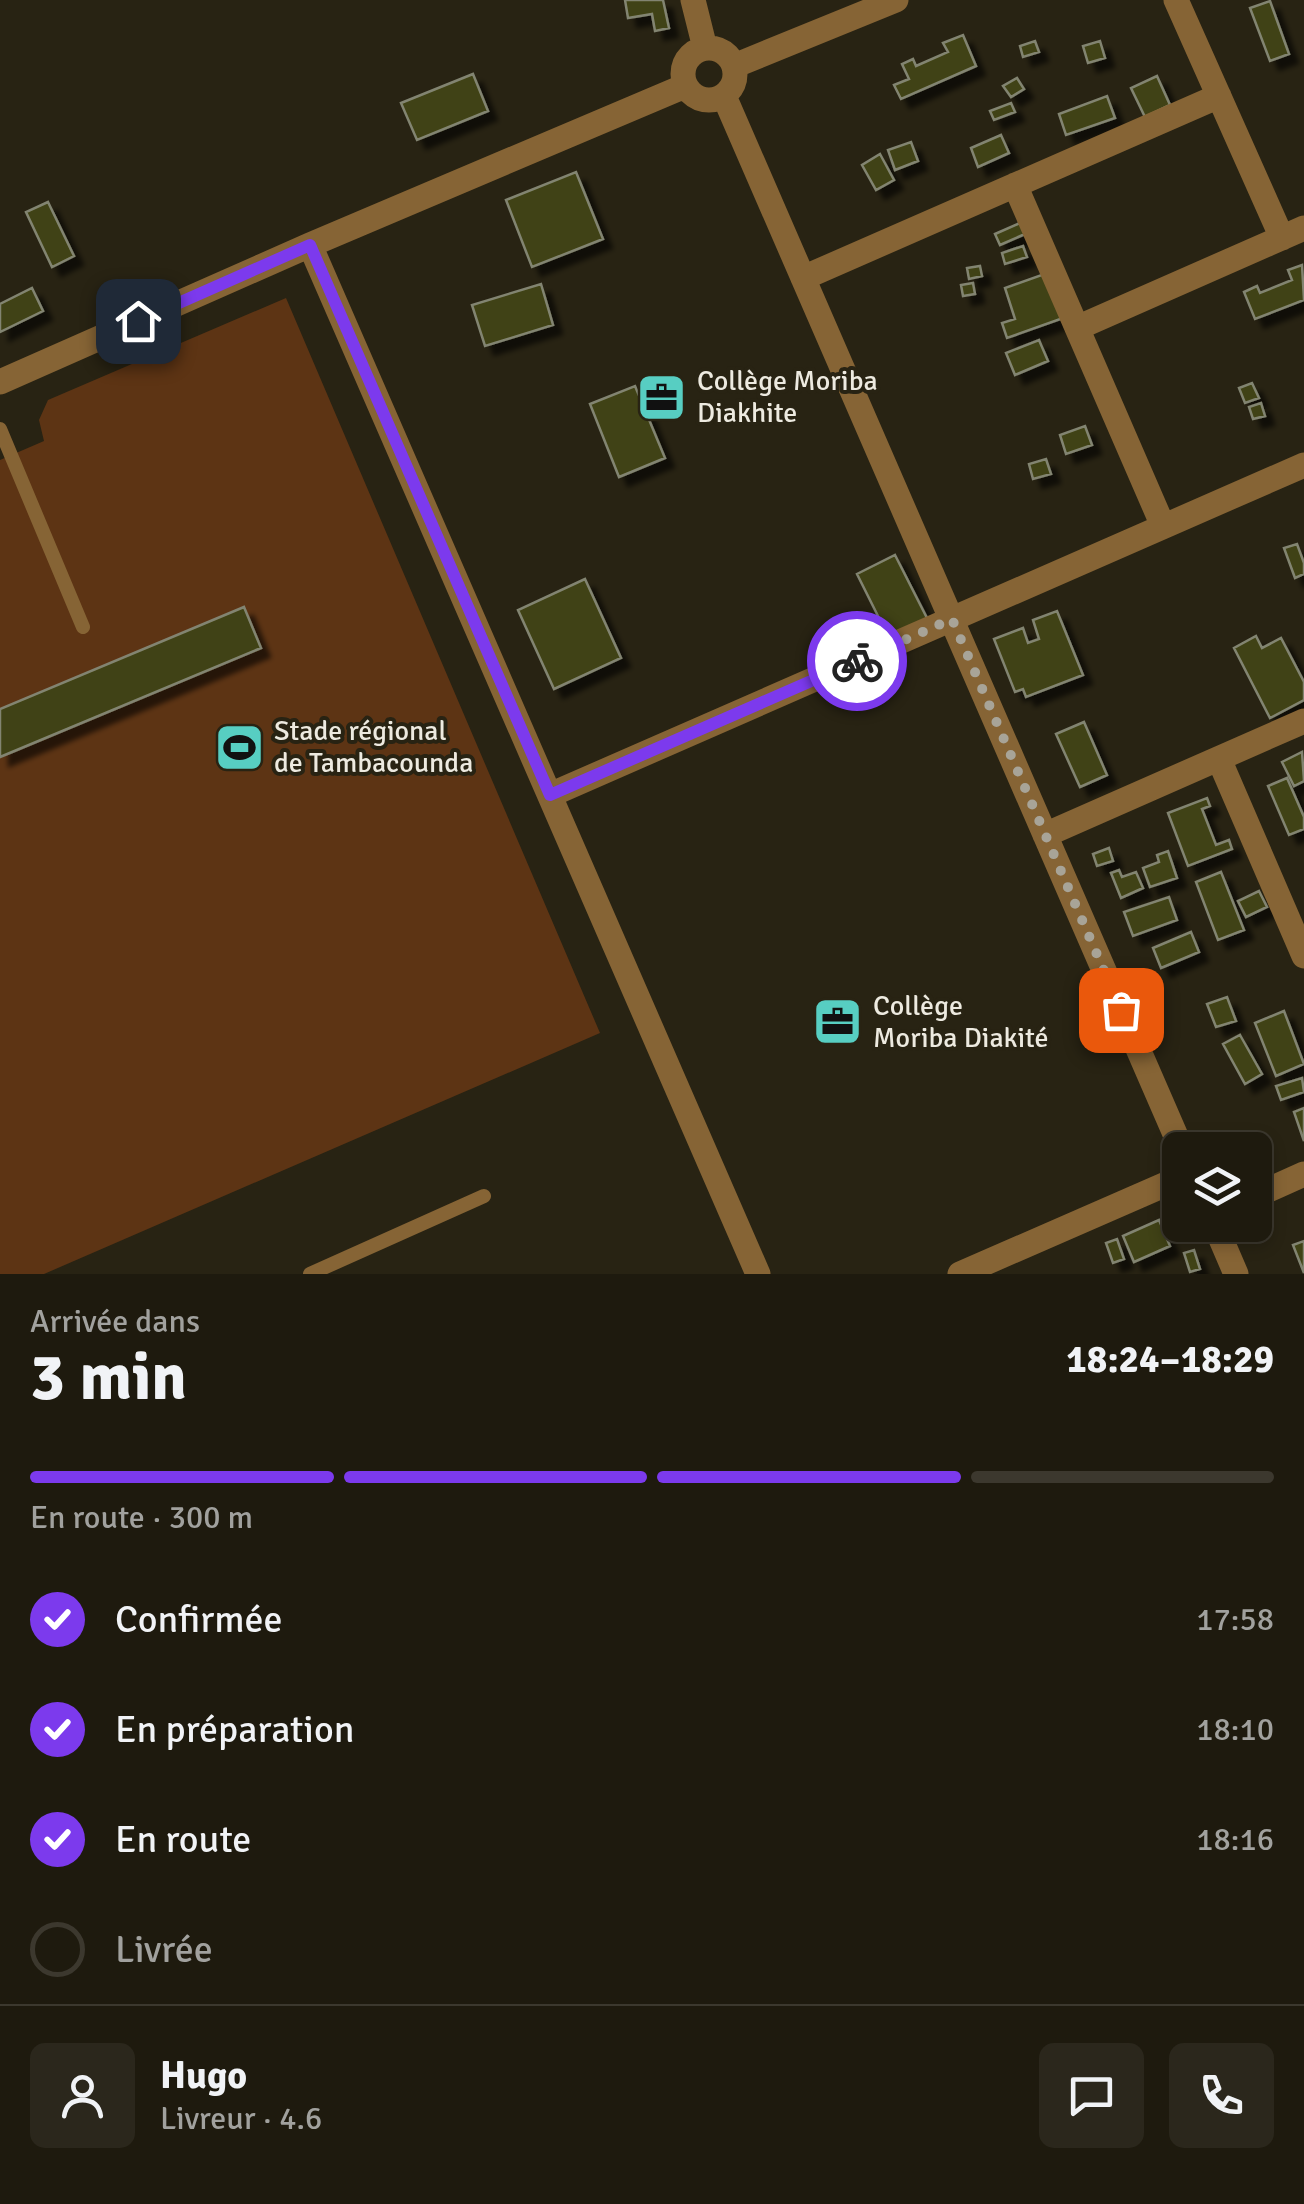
<!DOCTYPE html>
<html lang="fr">
<head>
<meta charset="utf-8">
<style>
	:root { --surface:#1e1a0e; --page:#2b271c; --text:#f1f3f6; --muted:#a1a19e; --line:#3c382e; --accent:#7c3aed }
	body { margin:0; font-family:Signika,sans-serif; background:var(--page); color:var(--text); height:100vh; display:flex; flex-direction:column; font-size:38px; white-space:nowrap }
	* { box-sizing:border-box; margin:0 }
	p { font-size:32px; color:var(--muted) }
	.icon { flex:none; width:55px; height:55px; fill:none; stroke:currentColor; stroke-width:2; stroke-linecap:round; stroke-linejoin:round }
	.map { position:relative; height:1274px; overflow:hidden }
	.side { display:flex; flex-direction:column; background:var(--surface); flex:1 }
	.side>* { flex:none }
	.fabs { position:absolute; left:1162px; top:1132px; display:grid; gap:20px }
	.fabs a { display:grid; place-items:center; width:110px; height:110px; border-radius:15px; background:var(--surface); box-shadow:0 5px 15px #0003,0 0 0 2px var(--line); font-size:50px }
	.pin { position:absolute; display:grid; place-items:center; width:85px; height:85px; color:#fff; margin:-42px; border-radius:20px; box-shadow:0 5px 15px #0006 }
	.courier { position:absolute; display:grid; place-items:center; width:100px; height:100px; margin:-50px; border:8px solid #7c3aed; border-radius:50%; background:#fff; color:#222; box-shadow:0 2px 12px #0007 }
	.head em { font-style:normal; font-weight:800 }
	.head div { display:flex; flex-direction:column-reverse }
	.head { display:flex; align-items:center; justify-content:space-between; height:170px; padding:0 30px }
	h1 { font-size:65px; font-weight:800; line-height:75px }
	.bar { display:grid; grid-template-columns:repeat(4,1fr); gap:15px 10px; align-content:center; height:120px; padding:0 30px }
	.bar i { height:12px; border-radius:8px; background:var(--line) }
	.bar .current { background:var(--accent) }
	.bar p { grid-column:span 4 }
	.line { display:flex; align-items:center; gap:25px; padding:0 30px; border-top:2px solid var(--line) }
	.line div { flex:1 }
	.round { display:grid; place-items:center; flex:none; width:105px; height:105px; border-radius:15px; background:var(--page) }
	ol { padding:0 30px; list-style:none }
	li { display:flex; align-items:center; gap:30px; height:110px }
	li p { margin-inline-start:auto }
	li .icon { padding:10px; border-radius:50%; background:var(--accent); color:#fff; stroke-width:4 }
	li:last-child { color:var(--muted) }
	li i { width:55px; height:55px; border:5px solid var(--line); border-radius:50% }
	.map>svg:first-child { display:block }
</style>
</head>
<body>
<div class="map">
<svg width="1304" height="1274" viewBox="0 0 1304 1274">
	<defs>
		<filter id="shadow"><feDropShadow dx="9" dy="9" stdDeviation="2.5" flood-color="#0009"/></filter>
	</defs>
	<rect width="100%" height="100%" fill="#282313"/>
	<path fill="#5d3414" d="M 286,298 L 600,1033 L 44,1274 L 0,1274 L 0,460 L 44,441 L 39,420 L 48,400 Z"/>
	<path fill="#414313" stroke="#828471" stroke-width="2.5" filter="url(#shadow)" d="M 625,0 L 663,0 L 669,28 L 655,31 L 652,14 L 628,18 Z
		M 1270,1 L 1289,54 L 1270,61 L 1250,8 Z
		M 963,35 L 976,66 L 901,99 L 894,85 L 909,79 L 902,64 L 913,59 L 916,66 L 948,52 L 943,43 Z
		M 1035,41 L 1039,52 L 1023,57 L 1020,46 Z
		M 1100,41 L 1105,58 L 1088,63 L 1083,46 Z
		M 473,74 L 488,111 L 417,140 L 401,103 Z
		M 1157,76 L 1170,105 L 1145,117 L 1131,88 Z
		M 1017,78 L 1024,89 L 1011,97 L 1003,86 Z
		M 1107,96 L 1115,118 L 1066,135 L 1059,114 Z
		M 1011,103 L 1015,112 L 994,120 L 990,111 Z
		M 1001,135 L 1009,153 L 978,167 L 971,148 Z
		M 911,142 L 918,161 L 895,170 L 888,150 Z
		M 880,154 L 894,180 L 876,190 L 862,165 Z
		M 576,172 L 603,239 L 532,267 L 506,200 Z
		M 48,202 L 74,256 L 52,267 L 26,212 Z
		M 1020,223 L 1025,234 L 1000,245 L 995,234 Z
		M 1023,246 L 1027,257 L 1005,264 L 1002,253 Z
		M 1302,265 L 1304,300 L 1255,319 L 1244,292 L 1257,286 L 1260,293 L 1292,280 L 1288,270 Z
		M 980,266 L 982,276 L 969,279 L 967,268 Z
		M 1050,272 L 1066,317 L 1007,338 L 1002,323 L 1015,319 L 1005,288 Z
		M 973,283 L 975,294 L 963,296 L 961,285 Z
		M 541,284 L 553,325 L 485,346 L 472,305 Z
		M 32,288 L 43,311 L 0,332 L 0,304 Z
		M 1039,340 L 1048,361 L 1015,375 L 1006,353 Z
		M 1252,383 L 1259,398 L 1245,403 L 1239,388 Z
		M 635,386 L 665,458 L 619,477 L 590,404 Z
		M 1261,403 L 1265,416 L 1253,419 L 1249,407 Z
		M 1085,426 L 1092,445 L 1066,454 L 1060,435 Z
		M 1046,459 L 1051,474 L 1033,479 L 1029,464 Z
		M 1297,544 L 1304,563 L 1304,574 L 1295,578 L 1284,548 Z
		M 895,555 L 930,624 L 892,644 L 857,574 Z
		M 585,579 L 621,658 L 554,689 L 518,610 Z
		M 244,607 L 261,648 L 0,757 L 0,709 Z
		M 1057,611 L 1083,675 L 1026,697 L 1023,689 L 1015,692 L 994,639 L 1023,628 L 1028,643 L 1039,639 L 1033,620 Z
		M 1256,636 L 1262,648 L 1281,638 L 1304,682 L 1304,700 L 1270,718 L 1234,648 Z
		M 1084,722 L 1107,775 L 1080,787 L 1056,734 Z
		M 1302,752 L 1304,781 L 1294,786 L 1282,762 Z
		M 1287,778 L 1304,817 L 1304,829 L 1289,835 L 1268,786 Z
		M 1207,798 L 1210,806 L 1202,809 L 1216,845 L 1229,840 L 1232,849 L 1188,866 L 1168,813 Z
		M 1109,848 L 1113,861 L 1097,866 L 1093,854 Z
		M 1168,851 L 1177,878 L 1150,887 L 1143,868 L 1159,862 L 1157,855 Z
		M 1119,870 L 1122,877 L 1136,872 L 1143,888 L 1121,898 L 1111,873 Z
		M 1221,872 L 1244,930 L 1218,940 L 1196,882 Z
		M 1259,891 L 1267,907 L 1246,917 L 1238,901 Z
		M 1169,897 L 1177,920 L 1133,936 L 1124,912 Z
		M 1191,932 L 1199,952 L 1161,968 L 1153,948 Z
		M 1227,997 L 1236,1021 L 1216,1027 L 1207,1004 Z
		M 1284,1011 L 1304,1064 L 1276,1076 L 1255,1023 Z
		M 1240,1035 L 1262,1074 L 1245,1084 L 1223,1044 Z
		M 1302,1078 L 1304,1092 L 1281,1100 L 1276,1086 Z
		M 1304,1108 L 1304,1141 L 1294,1112 Z
		M 1159,1220 L 1170,1246 L 1134,1262 L 1123,1236 Z
		M 1117,1239 L 1124,1259 L 1113,1263 L 1106,1243 Z
		M 1304,1241 L 1304,1273 L 1293,1245 Z
		M 1194,1250 L 1200,1269 L 1190,1272 L 1184,1253 Z"/>
	<g fill="none" stroke-linecap="round" stroke-linejoin="round">
		<path stroke="#866435" stroke-width="14" d="M 0,429 L 83,627
			M 310,1274 L 484,1196"/>
		<path stroke="#866435" stroke-width="25" d="M 693,0 L 705,48
			M 1176,0 L 1282,238
			M683 74a26 26 0 1 1 52 0a26 26 0 1 1-52 0Z
			M 734,66 L 896,0
			M 724,96 L 1182,1150
			M 1015,185 L 1163,526
			M 310,245 L 758,1274
			M 803,278 L 1219,96
			M 1077,328 L 1304,228
			M 0,382 L 310,245 L 685,86
			M 1219,759 L 1304,956
			M 550,795 L 1304,465
			M 1045,835 L 1304,721
			M 1255,1196 L 1304,1174
			M 1215,1225 L 1236,1274
			M 960,1274 L 1180,1178"/>
	</g>
	<g fill="none" stroke-linecap="round" stroke-linejoin="round">
		<path stroke="#a8a498" stroke-width="10" stroke-dasharray="0 18" d="M 857,661 L 952,619 L 1121,1010"/>
		<path stroke="#7c3aed" stroke-width="12" d="M 138,321 L 310,245 L 550,795 L 857,661"/>
	</g>
	<defs>
		<symbol id="office-square" viewBox="-11 -11 22 22"><rect x="-9" y="-9" width="18" height="18" rx="4" fill="#57cec2" stroke="#282313"/><path d="M-6-3h4V-5.5h4V-3h4V5H-6ZM-1-4.5V-3h2v-1.5ZM-6 0V1H6V0Z" fill="#111"/></symbol>
		<symbol id="stadium-square" viewBox="-11 -11 22 22"><rect x="-9" y="-9" width="18" height="18" rx="4" fill="#57cec2" stroke="#282313"/><path d="M0-5a6.5 5 0 1 0 0 10a6.5 5 0 1 0 0-10ZM-3.5-1.8h7v3.6h-7Z" fill="#111"/></symbol>
	</defs>
	<g fill-rule="evenodd">
		<use href="#office-square" x="634" y="370" width="55" height="55"/>
		<use href="#stadium-square" x="212" y="720" width="55" height="55"/>
		<use href="#office-square" x="810" y="994" width="55" height="55"/>
	</g>
	<g text-anchor="middle" dominant-baseline="central" stroke-width="8" stroke-linejoin="round" paint-order="stroke">
		<g font-size="28" fill="#edeae0" stroke="#282313" text-anchor="start">
			<text x="697" y="381">Collège Moriba<tspan x="697" dy="32">Diakhite</tspan></text>
			<text x="274" y="731">Stade régional<tspan x="274" dy="32">de Tambacounda</tspan></text>
			<text x="873" y="1006">Collège<tspan x="873" dy="32">Moriba Diakité</tspan></text>
		</g>
	</g>
</svg>
<div class="fabs">
<a><svg class="icon" aria-label="layers" viewBox="0 0 24 24"><path d="M12 4l9 5-9 5-9-5zM3 14l9 5 9-5"/></svg></a>
</div>
<div class="pin" style="left:1121px;top:1010px;background:#ea580c"><svg class="icon" aria-label="bag" viewBox="0 0 24 24"><path d="M5 8h14l-1 12H6zM9 8a3 3 0 0 1 6 0"/></svg></div>
<div class="pin" style="left:138px;top:321px;background:#1f2937"><svg class="icon" aria-label="home" viewBox="0 0 24 24"><path d="M3 11l9-7 9 7M6 9v11h12V9"/></svg></div>
<div class="courier" style="left:857px;top:661px"><svg class="icon" aria-label="bike" viewBox="0 0 24 24"><circle cx="6" cy="16" r="4"/><circle cx="18" cy="16" r="4"/><path d="M6 16l4-8h5l3 8M10 8l3 8H6M13 5h3"/></svg></div>
</div>
<section class="side">
<div class="head"><div><h1>3 min</h1><p>Arrivée dans</p></div><em>18:24–18:29</em></div>
<div class="bar"><i class="current"></i><i class="current"></i><i class="current"></i><i></i><p>En route · 300 m</p></div>
<ol>
<li><svg class="icon" aria-label="check" viewBox="0 0 24 24"><path d="M5 12l5 5 9-10"/></svg>Confirmée<p>17:58</p></li>
<li><svg class="icon" aria-label="check" viewBox="0 0 24 24"><path d="M5 12l5 5 9-10"/></svg>En préparation<p>18:10</p></li>
<li><svg class="icon" aria-label="check" viewBox="0 0 24 24"><path d="M5 12l5 5 9-10"/></svg>En route<p>18:16</p></li>
<li><i></i>Livrée</li>
</ol>
<div class="line" style="height:180px"><a class="round"><svg class="icon" aria-label="person" viewBox="0 0 24 24"><circle cx="12" cy="8" r="4"/><path d="M4 21q1-7 8-7t8 7"/></svg></a><div><b>Hugo</b><p>Livreur · 4.6</p></div><a class="round"><svg class="icon" aria-label="chat" viewBox="0 0 24 24"><path d="M4 5h16v11H9l-5 4z"/></svg></a><a class="round"><svg class="icon" aria-label="phone" viewBox="0 0 24 24"><path d="M5 4h4l2 5-3 2q2 4 5 5l2-3 5 2v4C11 20 4 13 5 4z"/></svg></a></div>
</section>
</body>
</html>
